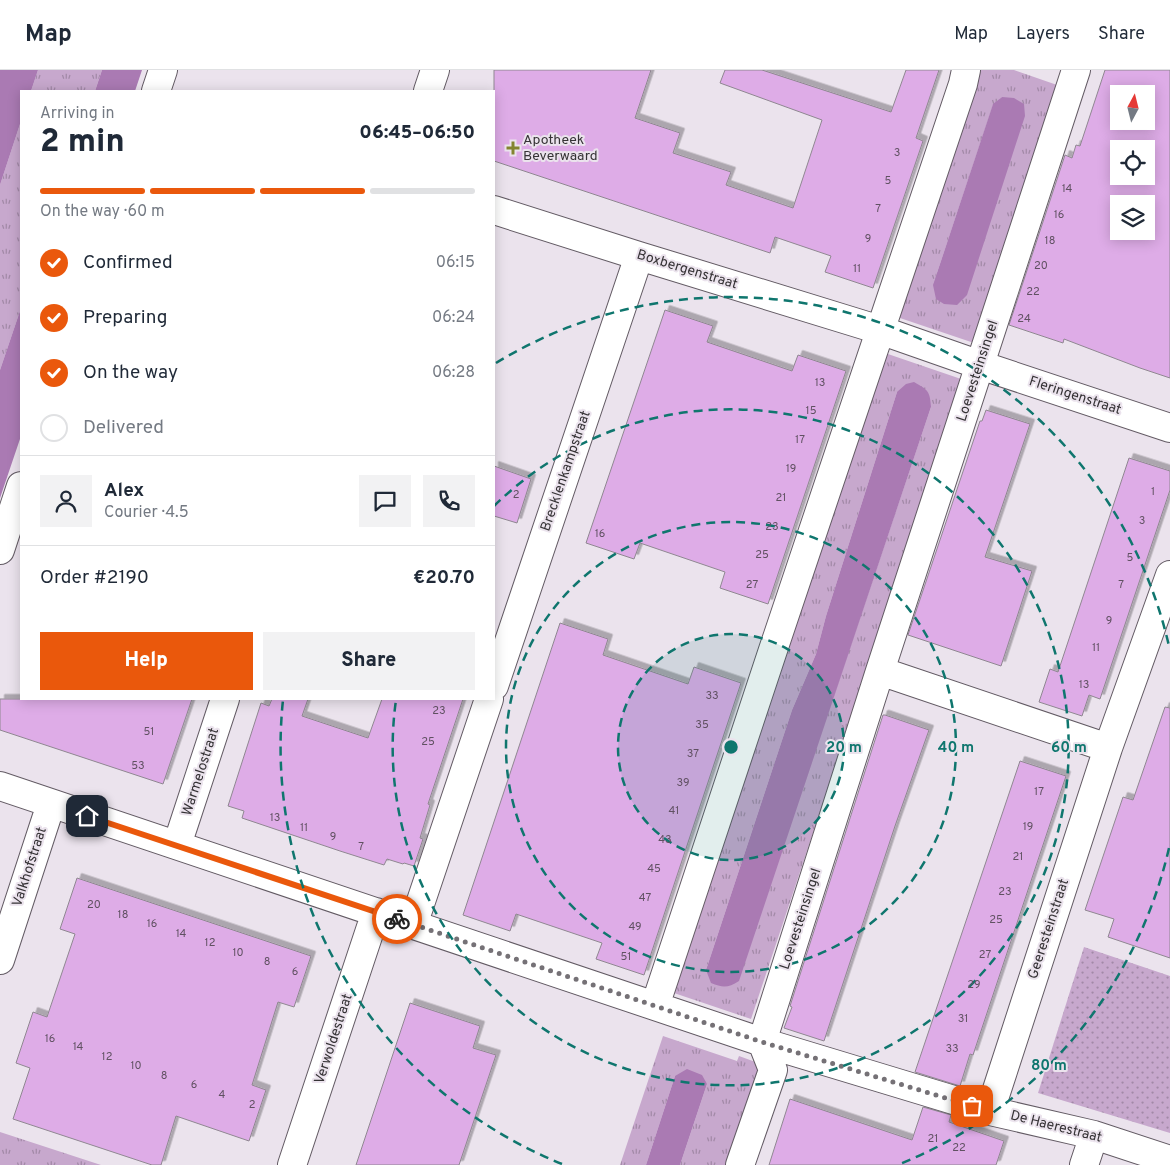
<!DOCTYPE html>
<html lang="en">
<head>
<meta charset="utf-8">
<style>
	:root { --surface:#fff; --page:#f2f2f3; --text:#1f2937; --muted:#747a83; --line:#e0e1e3; --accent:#ea580c }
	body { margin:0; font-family:Overpass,sans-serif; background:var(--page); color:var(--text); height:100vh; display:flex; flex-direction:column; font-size:19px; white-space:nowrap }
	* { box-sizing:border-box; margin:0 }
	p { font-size:16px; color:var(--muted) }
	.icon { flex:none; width:28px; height:28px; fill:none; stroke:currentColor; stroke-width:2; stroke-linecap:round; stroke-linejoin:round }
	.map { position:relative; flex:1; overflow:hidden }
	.sheet { position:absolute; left:20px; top:20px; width:475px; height:610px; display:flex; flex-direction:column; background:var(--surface); border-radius:0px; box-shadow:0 2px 12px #0003 }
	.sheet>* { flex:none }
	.needle { width:32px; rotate:7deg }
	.controls { position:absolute; left:1110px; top:15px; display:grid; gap:10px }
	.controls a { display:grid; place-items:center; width:45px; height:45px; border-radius:0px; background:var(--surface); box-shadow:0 2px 12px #0003; font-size:25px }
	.pin { position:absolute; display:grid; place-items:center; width:42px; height:42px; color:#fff; margin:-21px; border-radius:10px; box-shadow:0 2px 8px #0006 }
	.courier { position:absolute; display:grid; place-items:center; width:50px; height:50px; margin:-25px; border:4px solid #ea580c; border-radius:50%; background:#fff; color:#222; box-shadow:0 1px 6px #0007 }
	.overview em { font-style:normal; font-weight:800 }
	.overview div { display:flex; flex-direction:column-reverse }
	.overview { display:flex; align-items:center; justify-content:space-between; height:85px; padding:0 20px }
	h1 { font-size:32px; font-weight:800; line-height:38px }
	.bar { display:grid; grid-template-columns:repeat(4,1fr); gap:8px 5px; align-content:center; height:60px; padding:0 20px }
	.bar i { height:6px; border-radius:4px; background:var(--line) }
	.bar .selected { background:var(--accent) }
	.bar p { grid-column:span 4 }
	.line { display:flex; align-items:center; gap:12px; padding:0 20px; border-top:1px solid var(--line) }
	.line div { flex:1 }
	.round { display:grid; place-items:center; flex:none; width:52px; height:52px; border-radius:0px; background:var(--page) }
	ol { padding:0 20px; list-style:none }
	li { display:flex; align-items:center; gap:15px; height:55px }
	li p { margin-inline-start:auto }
	li .icon { padding:5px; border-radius:50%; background:var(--accent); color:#fff; stroke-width:4 }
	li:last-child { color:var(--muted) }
	li i { width:28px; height:28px; border:2px solid var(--line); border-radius:50% }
	.primary-button { display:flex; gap:10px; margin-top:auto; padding:10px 20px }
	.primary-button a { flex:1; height:58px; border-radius:0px; background:var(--accent); color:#fff; font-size:20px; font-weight:800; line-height:58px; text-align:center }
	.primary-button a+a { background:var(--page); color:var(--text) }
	header { display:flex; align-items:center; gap:30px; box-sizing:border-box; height:70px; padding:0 25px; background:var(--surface); border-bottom:1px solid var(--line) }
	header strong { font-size:24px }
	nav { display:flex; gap:28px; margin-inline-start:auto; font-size:18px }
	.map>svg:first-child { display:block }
</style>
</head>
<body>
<header>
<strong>Map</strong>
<nav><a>Map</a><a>Layers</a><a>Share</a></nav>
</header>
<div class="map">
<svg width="1170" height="1095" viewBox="0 0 1170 1095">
	<defs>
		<pattern id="grass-tufts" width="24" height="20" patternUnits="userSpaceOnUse" patternTransform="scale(1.25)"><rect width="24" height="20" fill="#c7a8cd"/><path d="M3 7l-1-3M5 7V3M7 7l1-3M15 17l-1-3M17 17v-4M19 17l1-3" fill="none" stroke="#a289a7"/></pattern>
		<pattern id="park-dots" width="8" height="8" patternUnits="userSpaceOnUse" patternTransform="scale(1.25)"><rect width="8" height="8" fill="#c7a8cd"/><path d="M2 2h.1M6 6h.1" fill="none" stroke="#a289a7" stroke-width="1.8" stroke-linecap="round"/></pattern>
		<filter id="shadow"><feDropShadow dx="4.5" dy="-4.5" stdDeviation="0" flood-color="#0004"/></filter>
	</defs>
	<rect width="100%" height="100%" fill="#ebe3ed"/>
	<path fill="url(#grass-tufts)" fill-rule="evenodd" d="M 38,0 L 102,0 L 95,21 L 31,21 Z
		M 979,0 L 1014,0 L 1060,16 L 974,273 L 897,247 ZM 1002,27 L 933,215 L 993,35 Z
		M 21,51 L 21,238 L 0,300 L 0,115 Z
		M 885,283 L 964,310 L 751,949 L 671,922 ZM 897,322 L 931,337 L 828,643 L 706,900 L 792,640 L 816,584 L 826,546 Z
		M 663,966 L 737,991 L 739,986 L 761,994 L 727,1095 L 680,1095 L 707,1014 L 675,1006 L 646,1095 L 620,1095 Z
		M 0,1062 L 101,1095 L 0,1095 Z"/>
	<path fill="url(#park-dots)" d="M 1084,877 L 1170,906 L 1170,1063 L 1038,1023 Z"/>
	<path fill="#aa7ab3" d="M 0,0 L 38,0 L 31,21 L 21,21 L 21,51 L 0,115 Z
		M 102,0 L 142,0 L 135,21 L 95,21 Z
		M 1002,27 L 1014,28 L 1024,34 L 1025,46 L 967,225 L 957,235 L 944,234 L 936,229 L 933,215 L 993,34 Z
		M 21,238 L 21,366 L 0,428 L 0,300 Z
		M 914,312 C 928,320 930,321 931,337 L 739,911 C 728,918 723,918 711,913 L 706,900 L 792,640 L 816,584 L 826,546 L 897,322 L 906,314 Z
		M 687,999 L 702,1005 L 707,1014 L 680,1095 L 646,1095 L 675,1006 Z"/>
	<path fill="#deace7" stroke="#8f8791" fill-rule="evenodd" filter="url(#shadow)" d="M 494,0 L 651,0 L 635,48 L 680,63 L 673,83 L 731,102 L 726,115 L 793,138 L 822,50 L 720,13 L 725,0 L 762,0 L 891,42 L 906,0 L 939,0 L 916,68 L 923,71 L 873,218 L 825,202 L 831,186 L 775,167 L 770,183 L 494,91 Z
		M 1105,0 L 1170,0 L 1170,308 L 1140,298 L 1064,269 L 1063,273 L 1009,255 L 1065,85 L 1072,88 L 1076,75 L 1080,76 ZM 1119,24 L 1146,24 L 1146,51 L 1119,51 ZM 1119,79 L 1146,79 L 1146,106 L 1119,106 ZM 1119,134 L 1146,134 L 1146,161 L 1119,161 Z
		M 665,240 L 713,256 L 707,272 L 792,301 L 798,285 L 846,301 L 768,534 L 720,518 L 725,502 L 640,473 L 634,489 L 586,473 Z
		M 986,340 L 1030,354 L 985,487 L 1032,501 L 1001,596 L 908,565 L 980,351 L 982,351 Z
		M 1129,388 L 1170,401 L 1170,420 L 1100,629 L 1089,625 L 1082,646 L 1039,632 L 1050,599 L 1058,602 Z
		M 494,396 L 531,409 L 517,453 L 494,446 Z
		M 560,553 L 608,569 L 603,585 L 688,614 L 694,597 L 741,613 L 644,905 L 596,889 L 602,873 L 516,844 L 510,861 L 463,845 Z
		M 0,629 L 192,629 L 163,714 L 0,660 Z
		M 272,629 L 308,629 L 302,646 L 368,668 L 382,629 L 463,629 L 428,734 L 430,735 L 420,768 L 423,769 L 414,796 L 404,793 L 403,794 L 387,789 L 384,795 L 340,781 L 242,748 L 244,741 L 228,736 L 261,633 L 269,636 Z
		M 1165,637 L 1170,638 L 1170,888 L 1108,867 L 1114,849 L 1085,840 L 1123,727 L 1133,730 Z
		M 883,645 L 885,645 L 929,660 L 895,756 L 824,971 L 784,958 L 792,937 L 790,936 Z
		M 1020,691 L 1066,706 L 973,985 L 970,984 L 960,1016 L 915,1002 Z
		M 77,808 L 311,886 L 294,937 L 278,932 L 252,1015 L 266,1020 L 249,1071 L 176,1046 L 161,1095 L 152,1095 L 13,1049 L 30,998 L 16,993 L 33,942 L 47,947 L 75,864 L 60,859 Z
		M 410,933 L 480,956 L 473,978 L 496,985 L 459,1095 L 356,1095 Z
		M 790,1029 L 912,1070 L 923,1037 L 951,1045 L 949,1052 L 1004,1071 L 996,1095 L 769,1095 Z"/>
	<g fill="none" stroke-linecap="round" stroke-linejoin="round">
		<defs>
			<path id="minor" d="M 156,21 L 163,0
				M 428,21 L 435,0
				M 494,140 L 639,186 L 880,260 L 980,295 L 1170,358
				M 0,480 L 21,416
				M 880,601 L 1108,678
				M 494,616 L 639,186
				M 0,716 L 762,972 L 990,1041 L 1094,1065 L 1170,1090
				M 177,775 L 225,629
				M 413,855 L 489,629
				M 0,890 L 51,734
				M 655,936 L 773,580 L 963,14 L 966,0
				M 990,1041 L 1108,678 L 1170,505
				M 292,1095 L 376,842
				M 740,1095 L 773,1000 L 762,972 L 880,601 L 1076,0
				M 1084,1095 L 1094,1065"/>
		</defs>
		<use href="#minor" stroke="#635b64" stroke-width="30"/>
		<use href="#minor" stroke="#fff" stroke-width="28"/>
	</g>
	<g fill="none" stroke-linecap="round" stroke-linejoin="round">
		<path stroke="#757176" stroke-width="5" stroke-dasharray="0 9" d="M 397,849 L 762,972 L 972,1036"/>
		<path stroke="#ea580c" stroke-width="6" d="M 87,746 L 397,849"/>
	</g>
	<circle cx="731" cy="677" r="113" fill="#0f766e" fill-opacity=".12"/>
	<g fill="none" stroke="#0f766e" stroke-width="2.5" stroke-dasharray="9 6">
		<circle cx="731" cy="677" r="113"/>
		<circle cx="731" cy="677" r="225"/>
		<path d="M494 436A338 338 0 1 1 396 630"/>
		<path d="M1169 778A450 450 0 0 1 900 1094M562 1094A450 450 0 0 1 283 630M496 293A450 450 0 0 1 1169 576"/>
	</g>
	<path fill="#838530" stroke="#ebe3ed" stroke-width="2" d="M510.5 70.5h5v5h5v5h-5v5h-5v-5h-5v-5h5z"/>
	<g text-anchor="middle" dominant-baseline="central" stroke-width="4" stroke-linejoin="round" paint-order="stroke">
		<g font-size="11" fill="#605162">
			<text x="897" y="83">3</text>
			<text x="888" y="111">5</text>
			<text x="1067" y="119">14</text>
			<text x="878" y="139">7</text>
			<text x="1059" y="145">16</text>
			<text x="868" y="169">9</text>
			<text x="1050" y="171">18</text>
			<text x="1041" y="196">20</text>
			<text x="857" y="199">11</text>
			<text x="1033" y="222">22</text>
			<text x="1024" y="249">24</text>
			<text x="820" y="313">13</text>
			<text x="811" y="341">15</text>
			<text x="800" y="370">17</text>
			<text x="791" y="399">19</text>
			<text x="1153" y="422">1</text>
			<text x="516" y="425">2</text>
			<text x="781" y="428">21</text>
			<text x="1142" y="451">3</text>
			<text x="772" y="457">23</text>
			<text x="600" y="464">16</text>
			<text x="762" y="485">25</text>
			<text x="1130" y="488">5</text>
			<text x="752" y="515">27</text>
			<text x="1121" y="515">7</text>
			<text x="1109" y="551">9</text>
			<text x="1096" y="578">11</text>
			<text x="1084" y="615">13</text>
			<text x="712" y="626">33</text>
			<text x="439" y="641">23</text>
			<text x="702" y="655">35</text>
			<text x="149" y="662">51</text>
			<text x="428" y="672">25</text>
			<text x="693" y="684">37</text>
			<text x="138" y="696">53</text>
			<text x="683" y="713">39</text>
			<text x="1039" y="722">17</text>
			<text x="674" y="741">41</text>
			<text x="275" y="748">13</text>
			<text x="1028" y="757">19</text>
			<text x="304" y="758">11</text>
			<text x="333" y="767">9</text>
			<text x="665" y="770">43</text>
			<text x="361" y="777">7</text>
			<text x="1018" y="787">21</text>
			<text x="654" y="799">45</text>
			<text x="1005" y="822">23</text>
			<text x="645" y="828">47</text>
			<text x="94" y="835">20</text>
			<text x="123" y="845">18</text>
			<text x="996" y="850">25</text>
			<text x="152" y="854">16</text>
			<text x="635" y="857">49</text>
			<text x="181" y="864">14</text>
			<text x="210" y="873">12</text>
			<text x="238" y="883">10</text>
			<text x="985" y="885">27</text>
			<text x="626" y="887">51</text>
			<text x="267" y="892">8</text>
			<text x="295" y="902">6</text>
			<text x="974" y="915">29</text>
			<text x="963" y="949">31</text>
			<text x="50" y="969">16</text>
			<text x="78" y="977">14</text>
			<text x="952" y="979">33</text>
			<text x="107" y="987">12</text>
			<text x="136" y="996">10</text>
			<text x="164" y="1006">8</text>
			<text x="194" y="1015">6</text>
			<text x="222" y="1025">4</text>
			<text x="252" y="1035">2</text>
			<text x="933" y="1069">21</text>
			<text x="959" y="1078">22</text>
		</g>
		<g font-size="14" fill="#363336" stroke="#ebe3ed" text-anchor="start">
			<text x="523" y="70">Apotheek<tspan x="523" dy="16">Beverwaard</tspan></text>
		</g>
		<g font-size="14" fill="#363336" stroke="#ebe3ed">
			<text transform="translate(687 200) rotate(17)">Boxbergenstraat</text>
			<text transform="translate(978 301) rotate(-72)">Loevesteinsingel</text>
			<text transform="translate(1075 326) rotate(18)">Fleringenstraat</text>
			<text transform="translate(566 401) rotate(-71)">Brecklenkampstraat</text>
			<text transform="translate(201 702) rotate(-72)">Warmelostraat</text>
			<text transform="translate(30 797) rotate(-72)">Valkhofstraat</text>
			<text transform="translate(801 849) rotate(-72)">Loevesteinsingel</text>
			<text transform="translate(1049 859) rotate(-72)">Geeresteinstraat</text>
			<text transform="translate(334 969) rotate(-72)">Verwoldestraat</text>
			<text transform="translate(1056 1057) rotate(14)">De Haerestraat</text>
		</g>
	</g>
	<circle cx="731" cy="677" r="8" fill="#0f766e" stroke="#ebe3ed" stroke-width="2.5"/>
	<g font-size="15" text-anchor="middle" font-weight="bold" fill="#0f766e" stroke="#ebe3ed" stroke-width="4" stroke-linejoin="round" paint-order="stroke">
		<text x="844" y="682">20 m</text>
		<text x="956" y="682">40 m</text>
		<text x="1069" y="682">60 m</text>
		<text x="1049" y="1000">80 m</text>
	</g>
</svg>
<div class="controls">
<a><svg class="needle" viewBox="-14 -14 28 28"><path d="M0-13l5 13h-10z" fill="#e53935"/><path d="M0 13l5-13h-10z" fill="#747a83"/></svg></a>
<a><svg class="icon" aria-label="locate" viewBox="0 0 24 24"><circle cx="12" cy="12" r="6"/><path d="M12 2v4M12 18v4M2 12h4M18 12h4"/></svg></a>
<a><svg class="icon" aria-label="layers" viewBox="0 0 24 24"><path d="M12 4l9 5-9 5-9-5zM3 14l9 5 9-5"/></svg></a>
</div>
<div class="pin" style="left:972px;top:1036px;background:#ea580c"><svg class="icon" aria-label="bag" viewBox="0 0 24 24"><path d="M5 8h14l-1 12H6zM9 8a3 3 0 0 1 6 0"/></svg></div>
<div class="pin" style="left:87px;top:746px;background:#1f2937"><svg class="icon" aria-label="home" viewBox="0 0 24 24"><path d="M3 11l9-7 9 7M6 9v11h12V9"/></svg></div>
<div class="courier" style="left:397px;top:849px"><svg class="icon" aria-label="bike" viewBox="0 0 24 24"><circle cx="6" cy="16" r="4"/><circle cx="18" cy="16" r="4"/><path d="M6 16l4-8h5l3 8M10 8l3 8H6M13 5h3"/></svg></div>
<section class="sheet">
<div class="overview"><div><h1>2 min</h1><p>Arriving in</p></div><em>06:45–06:50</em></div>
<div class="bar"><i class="selected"></i><i class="selected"></i><i class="selected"></i><i></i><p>On the way · 60 m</p></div>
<ol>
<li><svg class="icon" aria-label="check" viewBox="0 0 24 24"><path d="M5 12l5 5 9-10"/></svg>Confirmed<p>06:15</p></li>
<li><svg class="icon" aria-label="check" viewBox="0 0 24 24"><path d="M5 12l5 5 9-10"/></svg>Preparing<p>06:24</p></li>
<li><svg class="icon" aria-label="check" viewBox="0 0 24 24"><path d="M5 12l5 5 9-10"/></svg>On the way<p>06:28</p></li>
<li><i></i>Delivered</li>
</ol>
<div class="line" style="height:90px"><a class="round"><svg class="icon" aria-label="person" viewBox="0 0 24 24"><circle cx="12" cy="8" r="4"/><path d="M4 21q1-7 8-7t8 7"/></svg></a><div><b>Alex</b><p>Courier · 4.5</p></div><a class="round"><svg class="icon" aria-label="chat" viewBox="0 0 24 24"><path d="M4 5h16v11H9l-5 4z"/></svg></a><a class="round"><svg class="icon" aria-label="phone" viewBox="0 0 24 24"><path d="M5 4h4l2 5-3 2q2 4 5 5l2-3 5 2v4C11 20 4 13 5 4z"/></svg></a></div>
<div class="line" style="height:65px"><div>Order #2190</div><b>€20.70</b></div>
<div class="primary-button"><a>Help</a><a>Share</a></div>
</section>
</div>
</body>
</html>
